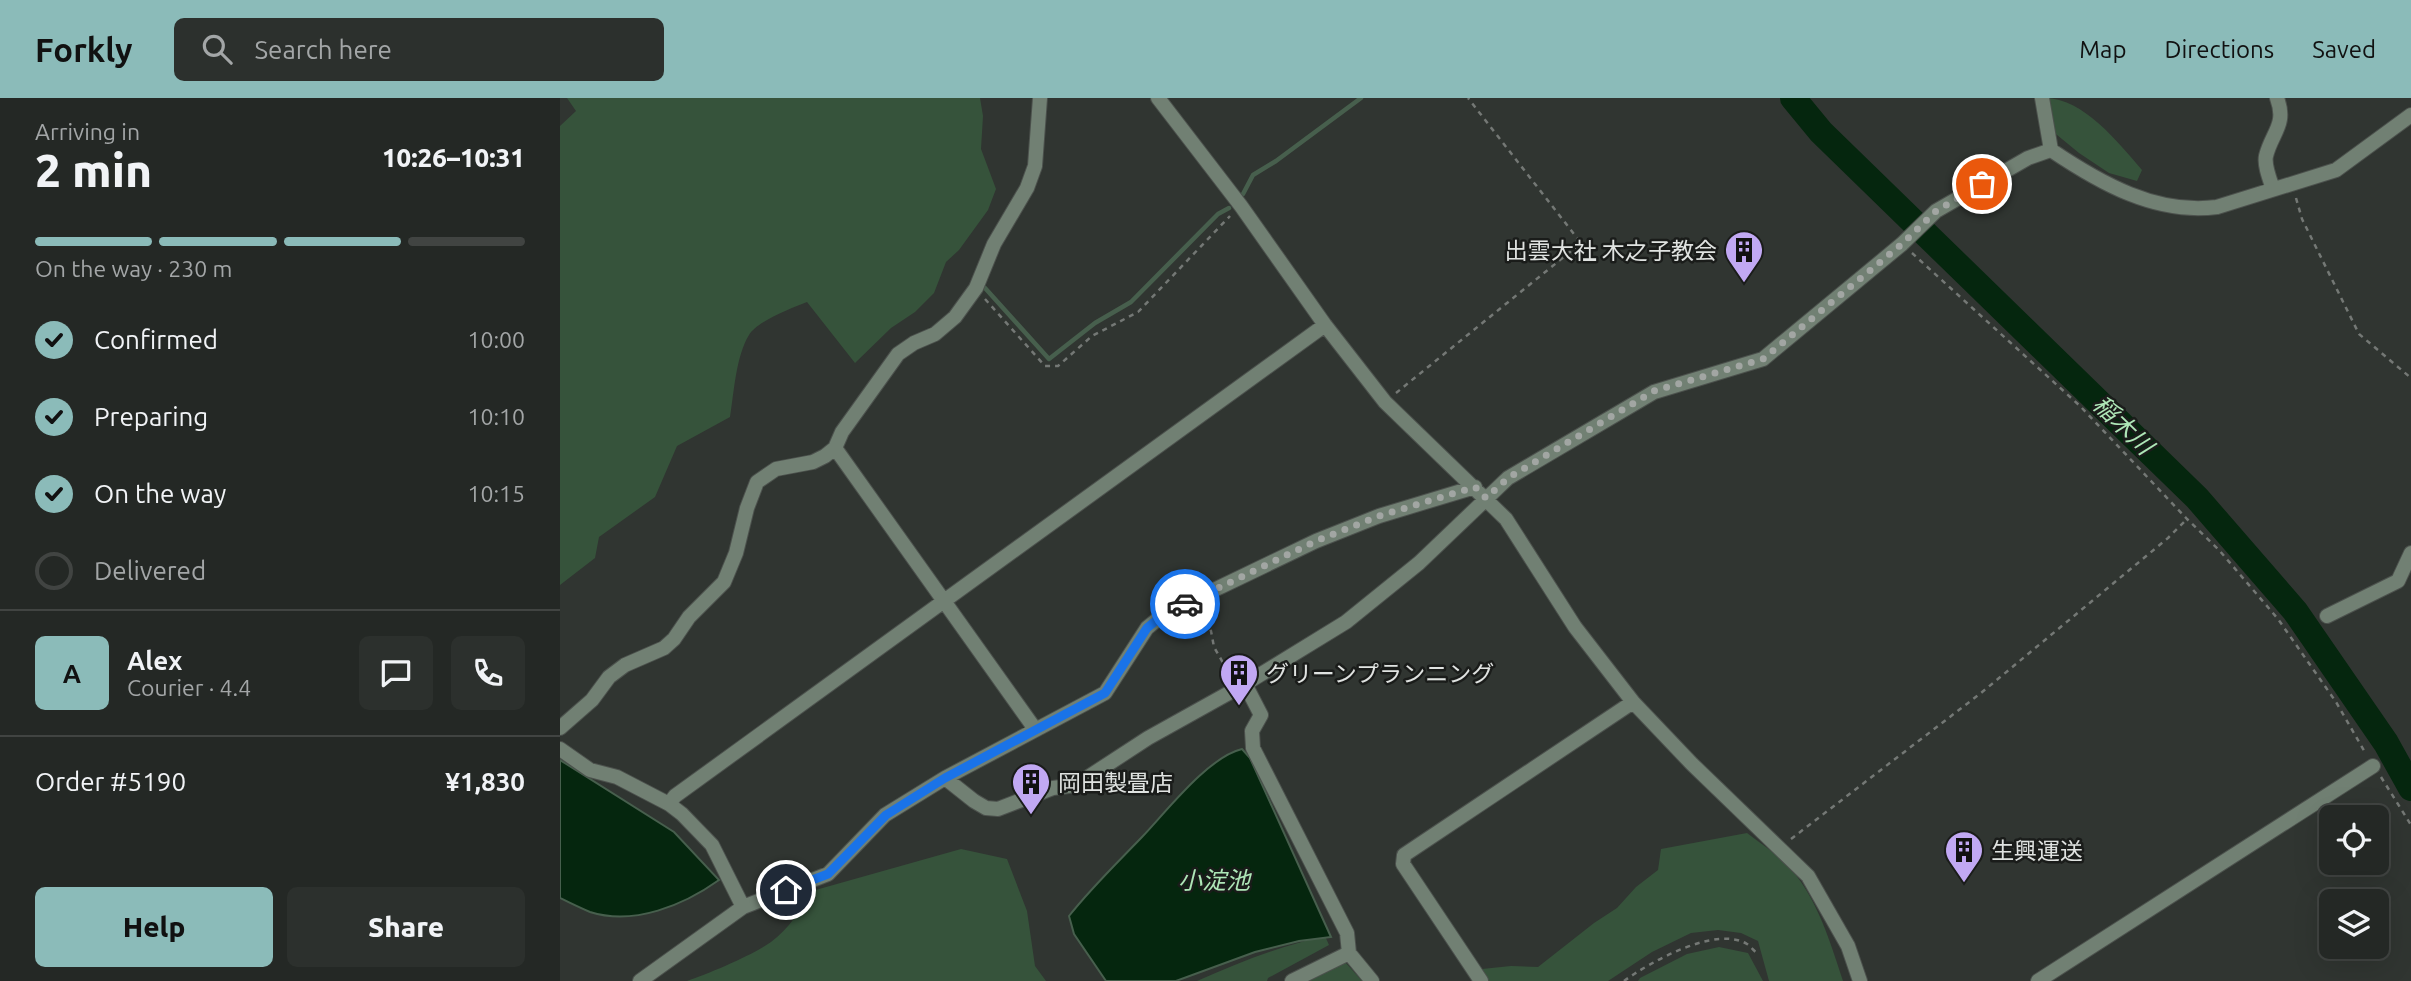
<!DOCTYPE html>
<html lang="en">
<head>
<meta charset="utf-8">
<style>
	:root { --surface:#242825; --page:#2c302d; --text:#f1f3f6; --muted:#a3a6a7; --line:#414442; --accent:#8bbbb9 }
	body { margin:0; font-family:Ubuntu,"Noto Sans JP",sans-serif; background:var(--page); color:var(--text); height:100vh; display:flex; flex-direction:column; font-size:26px; white-space:nowrap }
	* { box-sizing:border-box; margin:0 }
	p { font-size:23px; color:var(--muted) }
	.icon { flex:none; width:38px; height:38px; fill:none; stroke:currentColor; stroke-width:2; stroke-linecap:round; stroke-linejoin:round }
	.map { position:relative; flex:1; overflow:hidden }
	.sheet { display:flex; flex-direction:column; background:var(--surface); width:560px }
	.sheet>* { flex:none }
	.buttons { position:absolute; left:1759px; top:707px; display:grid; gap:14px }
	.buttons a { display:grid; place-items:center; width:70px; height:70px; border-radius:10px; background:var(--surface); box-shadow:0 7px 28px #0002,0 0 0 2px var(--line); font-size:35px }
	.pin { position:absolute; display:grid; place-items:center; width:60px; height:60px; color:#fff; margin:-30px; border:4px solid #fff; border-radius:50%; box-shadow:0 2px 7px #0007 }
	.courier { position:absolute; display:grid; place-items:center; width:70px; height:70px; margin:-35px; border:5px solid #1a73e8; border-radius:50%; background:#fff; color:#222; box-shadow:0 2px 9px #0007 }
	.summary em { font-style:normal; font-weight:800 }
	.summary div { display:flex; flex-direction:column-reverse }
	.summary { display:flex; align-items:center; justify-content:space-between; height:119px; padding:0 35px }
	h1 { font-size:46px; font-weight:800; line-height:52px }
	.bar { display:grid; grid-template-columns:repeat(4,1fr); gap:10px 7px; align-content:center; height:84px; padding:0 35px }
	.bar i { height:9px; border-radius:5px; background:var(--line) }
	.bar .active { background:var(--accent) }
	.bar p { grid-column:span 4 }
	.line { display:flex; align-items:center; gap:18px; padding:0 35px; border-top:2px solid var(--line) }
	.line div { flex:1 }
	.round { display:grid; place-items:center; flex:none; width:74px; height:74px; border-radius:10px; background:var(--page) }
	ol { padding:0 35px; list-style:none }
	li { display:flex; align-items:center; gap:21px; height:77px }
	li p { margin-inline-start:auto }
	li .icon { padding:7px; border-radius:50%; background:var(--accent); color:#111; stroke-width:4 }
	li:last-child { color:var(--muted) }
	li i { width:38px; height:38px; border:4px solid var(--line); border-radius:50% }
	.button { display:flex; gap:14px; margin-top:auto; padding:14px 35px }
	.button a { flex:1; height:80px; border-radius:10px; background:var(--accent); color:#111; font-size:28px; font-weight:800; line-height:80px; text-align:center }
	.button a+a { background:var(--page); color:var(--text) }
	header { display:flex; align-items:center; gap:42px; box-sizing:border-box; height:98px; padding:0 35px; background:var(--accent); color:#111 }
	header strong { font-size:33px }
	nav { display:flex; gap:38px; margin-inline-start:auto; font-size:24px }
	.search { width:490px; height:63px; background:var(--page); display:flex; align-items:center; gap:18px; box-sizing:border-box; padding:0 24px; border-radius:10px; color:var(--muted); font-size:26px }
	main { display:flex; flex:1; min-height:0 }
	.map>svg:first-child { display:block }
</style>
</head>
<body>
<header>
<strong>Forkly</strong>
<div class="search"><svg class="icon" aria-label="search" viewBox="0 0 24 24"><circle cx="10" cy="10" r="6"/><path d="M15 15l6 6"/></svg>Search here</div>
<nav><a>Map</a><a>Directions</a><a>Saved</a></nav>
</header>
<main>
<section class="sheet">
<div class="summary"><div><h1>2 min</h1><p>Arriving in</p></div><em>10:26–10:31</em></div>
<div class="bar"><i class="active"></i><i class="active"></i><i class="active"></i><i></i><p>On the way · 230 m</p></div>
<ol>
<li><svg class="icon" aria-label="check" viewBox="0 0 24 24"><path d="M5 12l5 5 9-10"/></svg>Confirmed<p>10:00</p></li>
<li><svg class="icon" aria-label="check" viewBox="0 0 24 24"><path d="M5 12l5 5 9-10"/></svg>Preparing<p>10:10</p></li>
<li><svg class="icon" aria-label="check" viewBox="0 0 24 24"><path d="M5 12l5 5 9-10"/></svg>On the way<p>10:15</p></li>
<li><i></i>Delivered</li>
</ol>
<div class="line" style="height:126px"><b class="round" style="background:var(--accent);color:#111">A</b><div><b>Alex</b><p>Courier · 4.4</p></div><a class="round"><svg class="icon" aria-label="chat" viewBox="0 0 24 24"><path d="M4 5h16v11H9l-5 4z"/></svg></a><a class="round"><svg class="icon" aria-label="phone" viewBox="0 0 24 24"><path d="M5 4h4l2 5-3 2q2 4 5 5l2-3 5 2v4C11 20 4 13 5 4z"/></svg></a></div>
<div class="line" style="height:91px"><div>Order #5190</div><b>¥1,830</b></div>
<div class="button"><a>Help</a><a>Share</a></div>
</section>
<div class="map">
<svg width="1851" height="883" viewBox="0 0 1851 883">
	<rect width="100%" height="100%" fill="#303531"/>
	<path fill="#36533b" d="M 7,0 L 420,0 L 423,18 L 421,51 L 436,91 L 428,112 L 399,152 L 386,164 L 374,195 L 355,214 L 331,230 L 295,265 L 247,204 C 232,210 197,223 189,237 C 176,258 174,294 170,319 L 117,348 L 95,399 L 39,439 L 35,460 L 0,487 L 0,28 L 16,13 Z
		M 1485,0 C 1523,0 1558,44 1582,72 L 1577,83 L 1549,75 L 1519,55 L 1491,32 Z
		M 1187,735 C 1197,743 1208,750 1218,758 C 1254,789 1269,840 1283,883 L 1209,883 L 1198,843 L 1181,835 L 1158,832 L 1131,835 L 1092,854 L 1048,883 L 920,883 L 922,871 L 951,868 L 978,869 L 1034,825 L 1057,810 L 1076,789 L 1098,772 L 1101,751 Z
		M 401,751 L 447,761 L 467,813 L 475,868 L 486,883 L 127,883 C 150,875 191,858 211,844 C 229,831 241,811 252,793 Z
		M 765,838 L 769,847 L 708,880 L 707,883 L 637,883 C 678,865 720,848 765,838 Z
		M 1159,849 L 1188,855 L 1203,883 L 1078,883 L 1080,880 L 1127,856 Z
		M 786,865 L 802,883 L 744,883 Z"/>
	<path fill="#05260e" stroke="#475f4d" stroke-width="2" d="M 682,651 L 690,660 L 771,839 L 739,843 L 695,854 L 616,883 L 546,883 L 514,836 L 509,818 C 531,790 557,765 582,739 C 606,714 648,659 682,651 Z
		M 0,662 L 114,734 L 159,782 C 124,807 74,828 30,814 C 20,810 10,805 0,800 Z"/>
	<g fill="none" stroke-linecap="round" stroke-linejoin="round">
		<path stroke="#475f4d" stroke-width="4.5" d="M 683,96 L 693,77 L 716,63 L 801,0
			M 425,190 L 489,261 L 535,225 L 571,204 L 658,116 L 669,110"/>
		<path stroke="#05260e" stroke-width="26" d="M 1233,0 L 1261,34 L 1637,400 L 1735,513 L 1826,645 L 1851,690"/>
		<defs>
			<path id="minor" d="M 598,0 L 681,108 L 765,227 L 825,304 L 946,421 L 1015,529 L 1073,604 L 1132,666 L 1248,778 L 1288,848 L 1300,883
				M 1482,0 L 1491,52 C 1540,85 1596,117 1657,109 L 1776,72 L 1851,17
				M 1713,91 C 1710,82 1704,67 1706,58 C 1712,34 1727,27 1717,0
				M 275,350 L 475,631
				M 1767,518 L 1838,483 L 1851,455
				M 685,586 L 701,617 L 692,633 L 693,650 L 787,835 L 789,855 L 812,883
				M 0,630 L 32,602 L 49,579 L 65,567 L 104,550 L 114,541 L 129,519 L 164,484 L 176,455 L 187,410 L 197,384 L 216,371 L 253,364 L 265,358 L 275,350 L 282,334 L 338,256 L 354,245 L 375,236 L 395,219 L 416,190 L 434,146 L 467,90 L 475,68 L 480,0
				M 0,651 L 30,672 L 57,679 L 109,706 L 122,716 L 152,747 L 183,809
				M 385,680 L 414,703 L 426,710 L 438,711 L 493,690 L 516,687 L 588,640 L 685,586 L 786,524 L 859,465 L 948,380 L 1094,294 L 1203,261 L 1342,146 L 1376,113 L 1468,60 L 1491,52
				M 109,706 L 115,698 L 765,227
				M 80,883 L 183,809 L 268,776 L 325,717 L 385,680 L 545,595 L 587,530 L 604,516 L 756,443 L 819,418 L 915,389
				M 732,883 L 789,855
				M 921,883 L 843,766 L 844,757 L 1073,604
				M 1478,883 L 1813,668"/>
		</defs>
		<use href="#minor" stroke="#4c514d" stroke-width="16"/>
		<path stroke="#747875" stroke-width="2.5" stroke-dasharray="5 5" stroke-linecap="butt" d="M 1736,100 L 1742,121 L 1799,236 L 1851,280
			M 1352,155 L 1520,308 L 1627,421 L 1659,452 L 1718,521 L 1776,604 L 1806,656
			M 425,201 L 485,268 L 498,268 L 532,238 L 578,214 L 670,118
			M 836,295 L 1021,145 L 908,0
			M 647,512 L 654,549 L 670,577
			M 1821,679 L 1851,727
			M 1231,741 L 1421,595 L 1608,440 L 1626,422
			M 1064,883 C 1090,864 1156,827 1187,846 C 1191,849 1195,854 1199,857"/>
		<use href="#minor" stroke="#718073" stroke-width="14"/>
	</g>
	<g fill="none" stroke-linecap="round" stroke-linejoin="round">
		<path stroke="#a2a6a3" stroke-width="7" stroke-dasharray="0 12.6" d="M 625,506 L 756,443 L 819,418 L 915,389 L 926,400 L 948,380 L 1094,293 L 1203,261 L 1342,146 L 1376,113 L 1422,86"/>
		<path stroke="#1a73e8" stroke-width="9" d="M 226,792 L 268,776 L 326,717 L 385,680 L 545,595 L 587,530 L 604,516 L 625,506"/>
	</g>
	<defs>
		<symbol id="building-pin" viewBox="-11 -11 22 30"><path d="M0 17L-7.5 6A9.5 9.5 0 1 1 7.5 6Z" fill="#c1a8f3" stroke="#1a1c1a"/><path d="M-4-6H4V6H1V3H-1V6H-4ZM-2.5-4.3h1.7v1.8h-1.7ZM.8-4.3h1.7v1.8H.8ZM-2.5-1h1.7V.8h-1.7ZM.8-1h1.7V.8H.8Z" fill="#111"/></symbol>
	</defs>
	<g fill-rule="evenodd">
		<use href="#building-pin" x="1162" y="130" width="44" height="60"/>
		<use href="#building-pin" x="657" y="553" width="44" height="60"/>
		<use href="#building-pin" x="449" y="662" width="44" height="60"/>
		<use href="#building-pin" x="1382" y="730" width="44" height="60"/>
	</g>
	<g text-anchor="middle" dominant-baseline="central" stroke-width="5" stroke-linejoin="round" paint-order="stroke">
		<g font-size="23" fill="#e0e3e1" stroke="#1a1c1a" text-anchor="start">
			<text x="1157" y="152" text-anchor="end">出雲大社 木之子教会</text>
			<text x="706" y="575">グリーンプランニング</text>
			<text x="498" y="684">岡田製畳店</text>
			<text x="1431" y="752">生興運送</text>
		</g>
		<g font-size="24" font-style="italic" fill="#aee7b7" stroke="#1a1c1a">
			<text transform="translate(1563 327) rotate(44)">稲木川</text>
			<text x="654" y="782">小淀池</text>
		</g>
	</g>
</svg>
<div class="buttons">
<a><svg class="icon" aria-label="locate" viewBox="0 0 24 24"><circle cx="12" cy="12" r="6"/><path d="M12 2v4M12 18v4M2 12h4M18 12h4"/></svg></a>
<a><svg class="icon" aria-label="layers" viewBox="0 0 24 24"><path d="M12 4l9 5-9 5-9-5zM3 14l9 5 9-5"/></svg></a>
</div>
<div class="pin" style="left:1422px;top:86px;background:#ea580c"><svg class="icon" aria-label="bag" viewBox="0 0 24 24"><path d="M5 8h14l-1 12H6zM9 8a3 3 0 0 1 6 0"/></svg></div>
<div class="pin" style="left:226px;top:792px;background:#1f2937"><svg class="icon" aria-label="home" viewBox="0 0 24 24"><path d="M3 11l9-7 9 7M6 9v11h12V9"/></svg></div>
<div class="courier" style="left:625px;top:506px"><svg class="icon" aria-label="car" viewBox="0 0 24 24"><path d="M5 17H2v-5l4-1 3-4h7l3 4 3 1v5h-3M9 17h6M6 11h13"/><circle cx="7" cy="17" r="2"/><circle cx="17" cy="17" r="2"/></svg></div>
</div>
</main>
</body>
</html>
